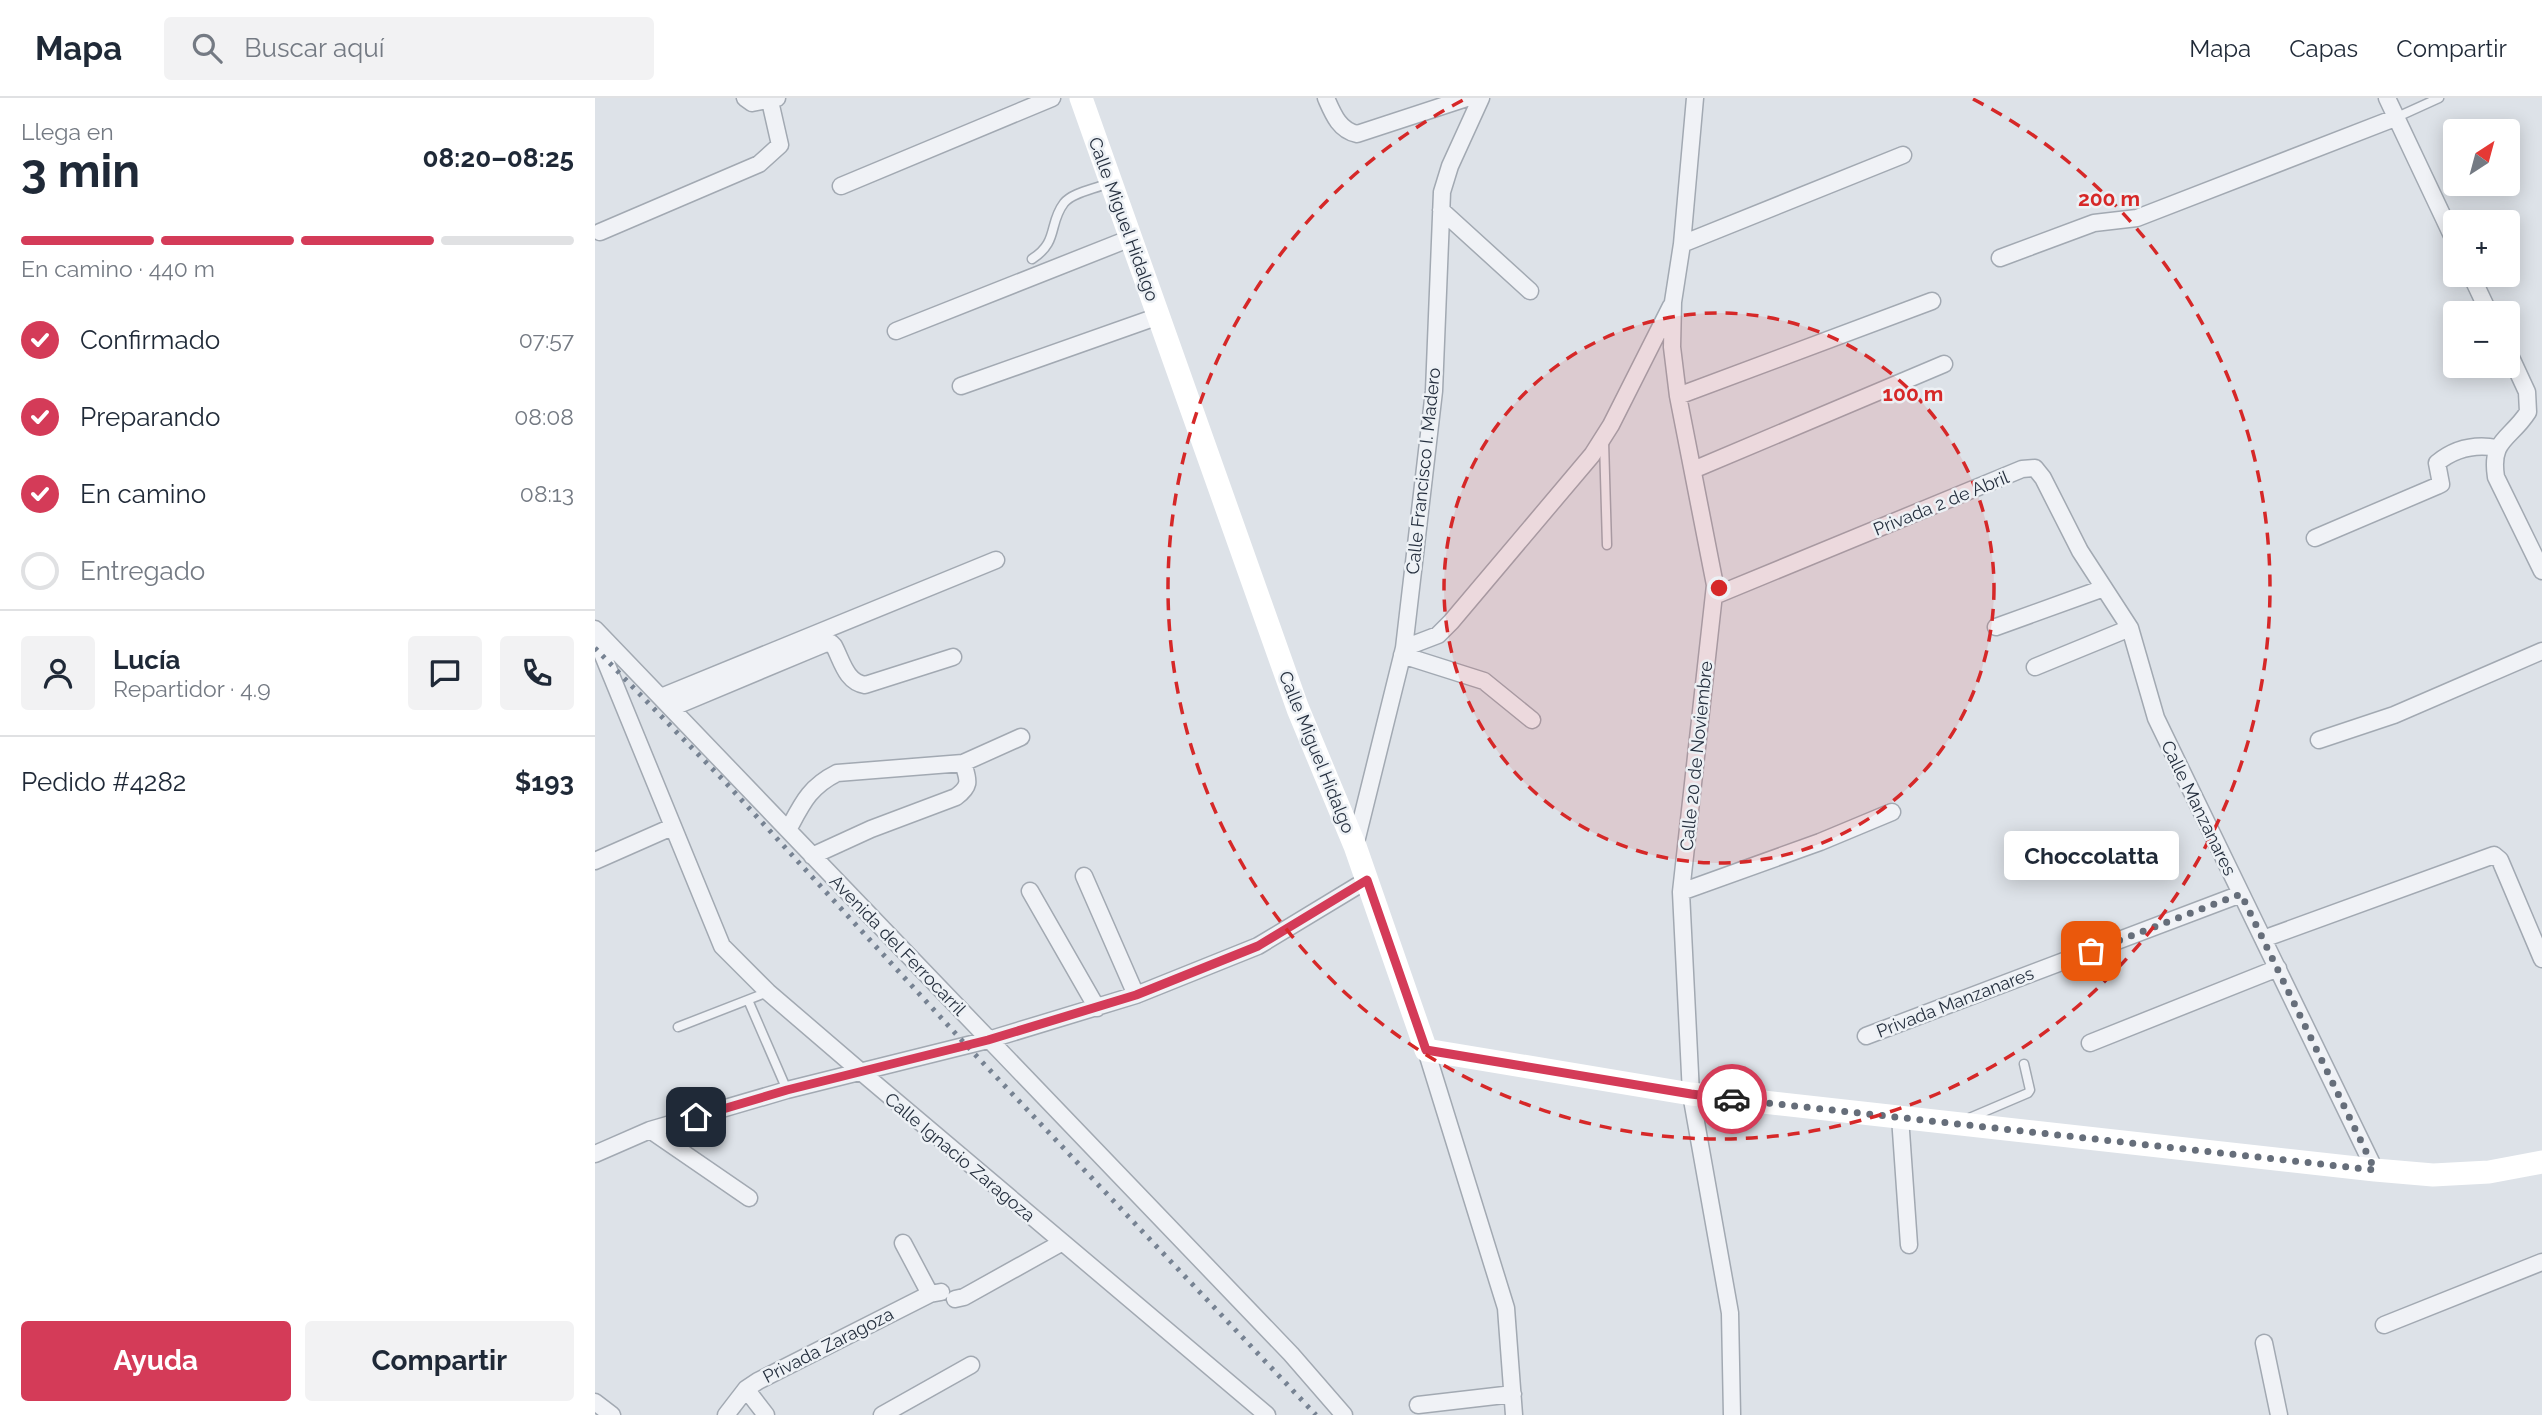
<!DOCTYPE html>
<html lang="es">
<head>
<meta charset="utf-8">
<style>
	:root { --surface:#fff; --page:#f2f2f3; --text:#1f2937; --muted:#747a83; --line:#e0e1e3; --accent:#d43b58 }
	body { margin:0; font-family:Raleway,sans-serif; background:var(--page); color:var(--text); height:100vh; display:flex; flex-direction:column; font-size:26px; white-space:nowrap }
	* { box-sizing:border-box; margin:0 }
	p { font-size:23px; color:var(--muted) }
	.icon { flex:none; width:38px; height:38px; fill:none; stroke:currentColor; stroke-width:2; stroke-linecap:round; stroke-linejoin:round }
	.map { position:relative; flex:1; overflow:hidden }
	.side { display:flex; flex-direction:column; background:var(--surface); width:595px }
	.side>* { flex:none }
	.needle { width:46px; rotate:36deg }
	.buttons { position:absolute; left:1848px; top:21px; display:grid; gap:14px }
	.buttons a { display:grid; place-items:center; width:77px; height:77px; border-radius:7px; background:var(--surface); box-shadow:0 4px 18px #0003; font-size:35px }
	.pin { position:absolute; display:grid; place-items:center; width:60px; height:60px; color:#fff; margin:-30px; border-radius:14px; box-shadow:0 4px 10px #0006 }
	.courier { position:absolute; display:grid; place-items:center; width:70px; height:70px; margin:-35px; border:5px solid #d43b58; border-radius:50%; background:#fff; color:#222; box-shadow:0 2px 9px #0007 }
	.bubble { position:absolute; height:49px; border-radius:7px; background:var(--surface); box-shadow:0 4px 18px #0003; font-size:23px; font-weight:700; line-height:49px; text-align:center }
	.overview em { font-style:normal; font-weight:700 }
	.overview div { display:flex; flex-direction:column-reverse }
	.overview { display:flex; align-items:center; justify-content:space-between; height:119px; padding:0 21px }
	h1 { font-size:46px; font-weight:700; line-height:52px }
	.bar { display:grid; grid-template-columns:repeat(4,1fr); gap:10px 7px; align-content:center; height:84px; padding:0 21px }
	.bar i { height:9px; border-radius:5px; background:var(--line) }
	.bar .on { background:var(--accent) }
	.bar p { grid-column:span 4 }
	.line { display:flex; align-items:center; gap:18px; padding:0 21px; border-top:2px solid var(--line) }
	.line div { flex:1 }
	.round { display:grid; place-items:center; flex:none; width:74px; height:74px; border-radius:7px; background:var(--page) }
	ol { padding:0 21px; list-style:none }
	li { display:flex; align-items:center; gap:21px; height:77px }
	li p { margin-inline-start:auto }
	li .icon { padding:7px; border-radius:50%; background:var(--accent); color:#fff; stroke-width:4 }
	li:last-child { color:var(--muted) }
	li i { width:38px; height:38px; border:4px solid var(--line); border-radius:50% }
	.primary-button { display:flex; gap:14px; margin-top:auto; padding:14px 21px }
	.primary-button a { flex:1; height:80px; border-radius:7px; background:var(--accent); color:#fff; font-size:28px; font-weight:700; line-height:80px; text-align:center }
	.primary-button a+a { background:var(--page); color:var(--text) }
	header { display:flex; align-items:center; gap:42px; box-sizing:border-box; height:98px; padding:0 35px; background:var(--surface); border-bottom:2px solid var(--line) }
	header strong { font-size:33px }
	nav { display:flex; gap:38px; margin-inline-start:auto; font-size:24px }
	.search { width:490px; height:63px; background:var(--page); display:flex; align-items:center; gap:18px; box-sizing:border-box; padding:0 24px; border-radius:7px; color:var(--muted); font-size:26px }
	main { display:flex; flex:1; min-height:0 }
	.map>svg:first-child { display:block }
</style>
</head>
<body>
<header>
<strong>Mapa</strong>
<div class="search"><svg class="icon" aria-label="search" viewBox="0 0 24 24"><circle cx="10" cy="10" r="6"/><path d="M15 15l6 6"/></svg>Buscar aquí</div>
<nav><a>Mapa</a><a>Capas</a><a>Compartir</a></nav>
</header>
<main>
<section class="side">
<div class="overview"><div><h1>3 min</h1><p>Llega en</p></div><em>08:20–08:25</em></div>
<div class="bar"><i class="on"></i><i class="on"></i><i class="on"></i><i></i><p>En camino · 440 m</p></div>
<ol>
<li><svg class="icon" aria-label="check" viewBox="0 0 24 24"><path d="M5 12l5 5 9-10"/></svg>Confirmado<p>07:57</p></li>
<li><svg class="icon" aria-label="check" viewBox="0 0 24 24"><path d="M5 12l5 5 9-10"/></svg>Preparando<p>08:08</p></li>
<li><svg class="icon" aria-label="check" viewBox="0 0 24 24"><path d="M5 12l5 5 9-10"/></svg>En camino<p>08:13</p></li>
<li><i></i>Entregado</li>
</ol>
<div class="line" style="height:126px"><a class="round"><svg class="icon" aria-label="person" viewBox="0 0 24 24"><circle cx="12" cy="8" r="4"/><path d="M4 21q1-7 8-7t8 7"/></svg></a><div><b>Lucía</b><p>Repartidor · 4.9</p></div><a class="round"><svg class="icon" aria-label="chat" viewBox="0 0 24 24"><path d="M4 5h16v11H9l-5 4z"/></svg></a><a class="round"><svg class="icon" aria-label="phone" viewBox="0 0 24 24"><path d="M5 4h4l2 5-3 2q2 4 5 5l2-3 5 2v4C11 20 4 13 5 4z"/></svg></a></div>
<div class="line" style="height:91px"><div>Pedido #4282</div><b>$193</b></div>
<div class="primary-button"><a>Ayuda</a><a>Compartir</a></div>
</section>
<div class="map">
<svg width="1947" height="1317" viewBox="0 0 1947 1317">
	<rect width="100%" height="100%" fill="#dde2e8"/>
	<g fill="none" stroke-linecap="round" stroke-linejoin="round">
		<defs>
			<path id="lane" d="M 1800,20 L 1844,0
				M 437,161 C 464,144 453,126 469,105 C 478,94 501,91 513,85
				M 1009,343 L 1012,447
				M 153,902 L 192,992
				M 83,929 L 173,894
				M 1372,1021 L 1433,995 L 1435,992 L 1429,966"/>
			<path id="street" d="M 150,0 L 157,5 L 182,0
				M 731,0 C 738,16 744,32 762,36 L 872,0
				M 1100,0 L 1087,146 L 1078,204 L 1077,249 L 1083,298 L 1120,487 L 1086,794 L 1096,996 L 1135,1215 L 1137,1317
				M 1792,0 L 1860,144
				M 246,88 L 457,0
				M 846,112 L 935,193
				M 5,134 L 164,66 L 185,47 L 175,3
				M 1087,146 L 1308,57
				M 1405,160 L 1499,125 L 1542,120 L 1800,20
				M 1876,177 L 1894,215
				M 301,233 L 536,140
				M 1913,253 L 1932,294 L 1933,314 C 1915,342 1895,341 1901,379 L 1947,473
				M 366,288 L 564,218
				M 1083,298 L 1337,203
				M 1098,372 L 1349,266
				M 1720,440 L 1842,388 L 1846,386 L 1842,365 C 1859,351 1880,346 1902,350
				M 1119,498 L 1427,371 L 1440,370 L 1448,380 L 1485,453 L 1535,530 L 1561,620 L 1780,1072
				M 1401,529 L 1509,490
				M 0,531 L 696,1256 L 749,1317
				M 0,538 L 127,848 L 173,894 L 265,973 L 672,1317
				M 809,550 L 843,537 L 856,524 L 997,357 L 1016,327 L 1076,208
				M 807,557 L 889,583 L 937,622
				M 1440,569 L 1535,530
				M 66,599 L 401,462
				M 76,610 L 229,546 L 236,545 L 239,548 C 247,563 251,584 270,587 L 358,559
				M 1724,642 L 1799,617 L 1947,553
				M 368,665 L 426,639
				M 193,732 C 207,706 214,689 242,675 L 368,665 C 373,682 377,687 361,699 L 276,731 L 217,758
				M 760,748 L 809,550 L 839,293 L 847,94 L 855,68 L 886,0
				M 0,763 L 77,729
				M 489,778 L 541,897
				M 435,793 L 502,910
				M 1086,794 L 1225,744 L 1297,714
				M 1668,841 L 1899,757 L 1905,762 L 1947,861
				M 1271,938 L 1646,796
				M 1495,945 L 1683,870
				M 831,952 L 911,1210 L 919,1317
				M 1305,1019 L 1314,1147
				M 55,1032 L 154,1100
				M 0,1056 L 55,1032 L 192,992 L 393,942 L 541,897 L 663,848 L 772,782
				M 308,1145 L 335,1196
				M 360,1201 L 369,1199 L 466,1145
				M 1789,1227 L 1947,1164
				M 1669,1245 L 1684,1317
				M 151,1291 L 171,1317
				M 0,1304 L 17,1317
				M 823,1307 L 918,1296
				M 131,1317 L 151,1291 L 163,1283 L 335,1196 L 346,1194
				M 287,1317 L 376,1267"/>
		</defs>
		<use href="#lane" stroke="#a2a9b2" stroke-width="11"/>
		<use href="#street" stroke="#a2a9b2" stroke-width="19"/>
		<use href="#lane" stroke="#f0f2f6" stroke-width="8"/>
		<use href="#street" stroke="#f0f2f6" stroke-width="16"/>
		<path stroke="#fff" stroke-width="23" d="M 486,0 L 703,611 L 760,748 L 831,952 L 1096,996 L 1780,1072 L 1838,1077 L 1894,1074 L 1947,1064"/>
		<path stroke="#768292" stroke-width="5" stroke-dasharray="3.5 7" stroke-linecap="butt" d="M 0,550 L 131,685 L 372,948 L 721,1317"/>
	</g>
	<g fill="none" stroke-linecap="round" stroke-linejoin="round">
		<path stroke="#666e7a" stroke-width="7" stroke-dasharray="0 12.6" d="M 1137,1001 L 1780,1072 L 1646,796 L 1496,853"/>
		<path stroke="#d43b58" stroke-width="9" d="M 101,1019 L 192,992 L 393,942 L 541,897 L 663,848 L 772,782 L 831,952 L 1096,996 L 1137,1001"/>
	</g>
	<circle cx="1124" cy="490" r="275" fill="#d62828" fill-opacity=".12"/>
	<g fill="none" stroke="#d62828" stroke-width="3.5" stroke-dasharray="12 9">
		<circle cx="1124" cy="490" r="275"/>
		<path d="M1378 1A551 551 0 1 1 870 1"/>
	</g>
	<g text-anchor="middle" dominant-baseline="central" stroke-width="5" stroke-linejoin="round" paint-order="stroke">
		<g font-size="18" fill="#26303f" stroke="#edf1f5">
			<text transform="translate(529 121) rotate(70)">Calle Miguel Hidalgo</text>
			<text transform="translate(828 373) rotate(-84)">Calle Francisco I. Madero</text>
			<text transform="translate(1346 405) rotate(-22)">Privada 2 de Abril</text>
			<text transform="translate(722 654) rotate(68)">Calle Miguel Hidalgo</text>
			<text transform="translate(1101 658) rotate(-84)">Calle 20 de Noviembre</text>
			<text transform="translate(1604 710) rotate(64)">Calle Manzanares</text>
			<text transform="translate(303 847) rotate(46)">Avenida del Ferrocarril</text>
			<text transform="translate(1360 904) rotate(-21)">Privada Manzanares</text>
			<text transform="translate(365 1059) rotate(40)">Calle Ignacio Zaragoza</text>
			<text transform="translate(233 1247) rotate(-27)">Privada Zaragoza</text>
		</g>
	</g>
	<circle cx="1124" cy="490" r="10" fill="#d62828" stroke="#edf1f5" stroke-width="3.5"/>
	<g font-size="21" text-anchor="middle" font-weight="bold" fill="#d62828" stroke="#edf1f5" stroke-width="5" stroke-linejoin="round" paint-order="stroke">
		<text x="1514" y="108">200 m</text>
		<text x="1318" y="303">100 m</text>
	</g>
</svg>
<div class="buttons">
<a><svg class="needle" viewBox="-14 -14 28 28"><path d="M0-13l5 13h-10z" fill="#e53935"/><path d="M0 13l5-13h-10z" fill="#747a83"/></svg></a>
<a>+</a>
<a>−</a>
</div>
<div class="pin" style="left:1496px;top:853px;background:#ea580c"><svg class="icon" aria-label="bag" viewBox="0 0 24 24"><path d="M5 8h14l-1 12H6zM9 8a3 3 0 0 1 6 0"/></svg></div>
<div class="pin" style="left:101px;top:1019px;background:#1f2937"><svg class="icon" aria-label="home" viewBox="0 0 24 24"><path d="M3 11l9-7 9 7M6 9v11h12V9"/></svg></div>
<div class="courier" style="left:1137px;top:1001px"><svg class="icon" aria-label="car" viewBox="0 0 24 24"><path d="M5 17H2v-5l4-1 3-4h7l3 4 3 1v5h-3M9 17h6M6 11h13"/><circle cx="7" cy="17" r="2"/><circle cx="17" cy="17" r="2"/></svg></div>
<div class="bubble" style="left:1409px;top:733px;width:175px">Choccolatta</div>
</div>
</main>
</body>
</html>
